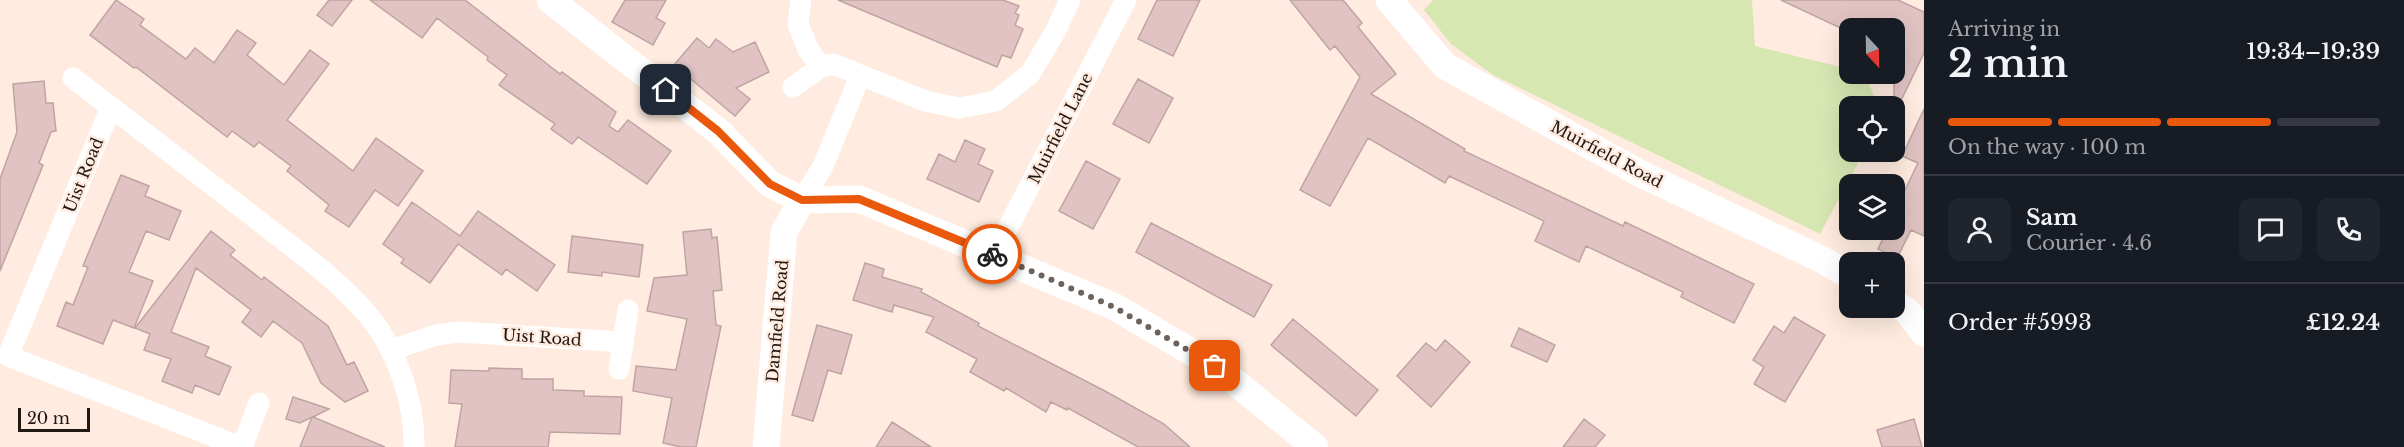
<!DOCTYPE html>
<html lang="en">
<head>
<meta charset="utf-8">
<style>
	:root { --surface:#171b24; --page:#20242c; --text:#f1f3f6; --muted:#9ea1a6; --line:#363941; --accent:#ea580c }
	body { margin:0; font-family:"Libre Baskerville",serif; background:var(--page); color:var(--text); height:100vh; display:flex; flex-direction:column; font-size:22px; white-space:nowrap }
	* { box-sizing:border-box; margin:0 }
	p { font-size:20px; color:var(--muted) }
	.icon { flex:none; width:33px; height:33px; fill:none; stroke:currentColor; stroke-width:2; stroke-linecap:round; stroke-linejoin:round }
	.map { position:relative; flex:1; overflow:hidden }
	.drawer { display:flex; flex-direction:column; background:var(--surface); width:480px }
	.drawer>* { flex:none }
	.needle { width:39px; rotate:158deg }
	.fabs { position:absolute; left:1839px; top:18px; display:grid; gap:12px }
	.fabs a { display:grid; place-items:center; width:66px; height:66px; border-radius:12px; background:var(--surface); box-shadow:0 6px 24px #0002; font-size:30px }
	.scale { position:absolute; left:18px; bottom:15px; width:72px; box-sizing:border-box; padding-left:6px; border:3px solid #201812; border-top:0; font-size:16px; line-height:21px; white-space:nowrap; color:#201812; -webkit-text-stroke:4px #ffebdf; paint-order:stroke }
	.pin { position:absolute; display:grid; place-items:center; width:51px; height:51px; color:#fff; margin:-26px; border-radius:12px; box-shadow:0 3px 9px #0006 }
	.courier { position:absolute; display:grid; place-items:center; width:60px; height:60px; margin:-30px; border:4px solid #ea580c; border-radius:50%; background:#fff; color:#222; box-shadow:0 2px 8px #0007 }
	.summary em { font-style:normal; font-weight:600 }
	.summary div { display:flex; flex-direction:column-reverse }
	.summary { display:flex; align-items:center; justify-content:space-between; height:102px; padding:0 24px }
	h1 { font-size:39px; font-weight:600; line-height:45px }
	.bar { display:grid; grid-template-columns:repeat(4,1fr); gap:9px 6px; align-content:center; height:72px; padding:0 24px }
	.bar i { height:8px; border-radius:4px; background:var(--line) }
	.bar .active { background:var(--accent) }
	.bar p { grid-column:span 4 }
	.line { display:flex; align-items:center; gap:15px; padding:0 24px; border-top:2px solid var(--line) }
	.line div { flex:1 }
	.round { display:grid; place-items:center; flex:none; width:63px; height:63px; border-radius:12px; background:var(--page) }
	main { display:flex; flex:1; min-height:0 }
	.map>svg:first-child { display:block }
</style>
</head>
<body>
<main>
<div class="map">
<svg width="1924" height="447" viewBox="0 0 1924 447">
	<rect width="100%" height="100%" fill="#ffebdf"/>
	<path fill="#d7e7b2" d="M 1433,0 L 1752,0 L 1755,46 L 1849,69 L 1850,74 L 1865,74 L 1878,106 L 1850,106 L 1850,152 L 1864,152 L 1820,234 L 1493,75 L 1451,44 L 1424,10 Z"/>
	<path fill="#e1c3c3" stroke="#c0a4a4" stroke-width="1.5" d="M 116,0 L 144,19 L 140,25 L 186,59 L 195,48 L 214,63 L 237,30 L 256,43 L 247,55 L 284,85 L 310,50 L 329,64 L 287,120 L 353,171 L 376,138 L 423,171 L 398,206 L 375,190 L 349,227 L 325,211 L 329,205 L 287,171 L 291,166 L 259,142 L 254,147 L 232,131 L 227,137 L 136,67 L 134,68 L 90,35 Z
		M 329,0 L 352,0 L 332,26 L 317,15 Z
		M 370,0 L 465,0 L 560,74 L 562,72 L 616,112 L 609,126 L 618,132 L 628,120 L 671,151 L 647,184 L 578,137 L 572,144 L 551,129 L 555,124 L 499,85 L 507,75 L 487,60 L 488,57 L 437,18 L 422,38 Z
		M 625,0 L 666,0 L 656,18 L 665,23 L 653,45 L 612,22 Z
		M 838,0 L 1003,0 L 1019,6 L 1015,13 L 1019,15 L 1015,25 L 1023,29 L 1011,58 L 1002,55 L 997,67 Z
		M 1157,0 L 1200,0 L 1173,56 L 1138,39 Z
		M 1290,0 L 1343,0 L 1362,23 L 1358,27 L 1396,74 L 1371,94 L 1465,149 L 1464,151 L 1623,226 L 1625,222 L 1754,284 L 1734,323 L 1681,297 L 1683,292 L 1586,246 L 1579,262 L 1535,241 L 1544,221 L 1449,176 L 1445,183 L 1368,138 L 1330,206 L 1300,190 L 1360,77 L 1335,46 L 1330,50 Z
		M 1781,0 L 1898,0 L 1924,12 L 1924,53 L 1894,115 L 1894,28 L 1879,28 L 1868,24 L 1853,24 L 1849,32 Z
		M 697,38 L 709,48 L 716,39 L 733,52 L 755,42 L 769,72 L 736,88 L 750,99 L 735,116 L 674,65 Z
		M 1138,79 L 1173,98 L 1149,143 L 1113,124 Z
		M 44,81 L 46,103 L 53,103 L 56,131 L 51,132 L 39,163 L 43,165 L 0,271 L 0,179 L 17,132 L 13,84 Z
		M 1924,109 L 1924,236 L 1911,230 L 1894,264 L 1894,257 L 1878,249 L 1887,230 L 1894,230 L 1894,213 L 1918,163 L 1902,156 Z
		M 965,140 L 985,149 L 978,164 L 993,171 L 979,202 L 927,179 L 939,154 L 955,162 Z
		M 1086,161 L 1120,179 L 1093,229 L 1059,211 Z
		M 121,175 L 149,186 L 145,196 L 181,211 L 169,240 L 146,231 L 129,272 L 153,281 L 134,328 L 113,320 L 103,344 L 57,326 L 66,302 L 73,305 L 88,267 L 83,266 Z
		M 412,202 L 460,236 L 478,211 L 555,265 L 537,291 L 506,269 L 502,275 L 458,244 L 430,283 L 401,263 L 404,259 L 383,244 Z
		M 1151,223 L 1272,285 L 1254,317 L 1136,252 Z
		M 711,229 L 712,238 L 717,237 L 722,290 L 713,291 L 716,325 L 721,326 L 696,447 L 681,447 L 663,443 L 672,398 L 633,391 L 636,366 L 676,370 L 687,319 L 647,311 L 654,278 L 687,275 L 683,232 Z
		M 211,231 L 235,250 L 230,255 L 262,280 L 264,277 L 328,326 L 347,365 L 354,362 L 368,391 L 345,402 L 321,383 L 302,343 L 273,321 L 261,337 L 242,322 L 251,310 L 196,268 L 171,332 L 209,347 L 205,356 L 231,367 L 219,395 L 195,385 L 192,393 L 162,381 L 171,359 L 144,350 L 150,334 L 135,328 Z
		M 572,236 L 643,245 L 639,277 L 602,272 L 602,276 L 568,272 Z
		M 865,263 L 884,269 L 882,277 L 922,289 L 921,292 L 979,323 L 978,326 L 1105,391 L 1164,424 L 1190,447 L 1138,447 L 1068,408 L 1067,410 L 1051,402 L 1046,412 L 1006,388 L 1004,391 L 970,372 L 977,359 L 926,332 L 934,317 L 894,305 L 892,312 L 853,300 Z
		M 1794,317 L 1825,335 L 1785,402 L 1754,384 L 1764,367 L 1753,360 L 1774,326 L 1784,333 Z
		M 1293,319 L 1378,390 L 1356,416 L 1271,345 Z
		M 817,325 L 852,335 L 841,374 L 828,370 L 813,421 L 792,415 Z
		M 1519,328 L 1555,345 L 1547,362 L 1511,346 Z
		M 1445,340 L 1470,362 L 1431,407 L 1397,376 L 1426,343 L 1436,351 Z
		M 489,368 L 522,369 L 522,379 L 553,379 L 553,390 L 584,391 L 584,396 L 622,397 L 620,434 L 550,432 L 548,447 L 455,447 L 462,404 L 449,403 L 451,370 L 489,371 Z
		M 293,397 L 329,409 L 313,417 L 385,447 L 300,447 L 312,417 L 300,423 L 286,419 Z
		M 1584,419 L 1605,435 L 1595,447 L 1563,447 Z
		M 1914,419 L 1922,447 L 1882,447 L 1877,430 Z
		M 892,422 L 931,447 L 876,447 Z"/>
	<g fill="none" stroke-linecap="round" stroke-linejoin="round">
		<path stroke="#fff" stroke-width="21" d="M 801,0 L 798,24 L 808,49 L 821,67
			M 73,78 L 111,107
			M 793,87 L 821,67 L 833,64 L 925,101 L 959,108 L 996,101 L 1030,74 L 1055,32 L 1070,0
			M 802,200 L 823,166 L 860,76
			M 994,255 L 1126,0
			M 391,350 L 436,335 L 459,332 L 623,342
			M 619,369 L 628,310
			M 241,447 L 8,356 L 111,107 C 160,145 209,183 259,221 C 296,250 338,279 369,316 C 397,350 415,403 414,447
			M 242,447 L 259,403"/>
		<path stroke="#fff" stroke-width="27" d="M 550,0 L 718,131 L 770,184 L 802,200 L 859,199 L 1115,307 L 1215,366 L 1315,447
			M 1389,0 L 1445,66 L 1643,175 L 1821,259 L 1850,276
			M 1894,303 L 1907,311 L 1924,333
			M 766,447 L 784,232 L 802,200"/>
	</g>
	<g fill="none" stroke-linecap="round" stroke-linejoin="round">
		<path stroke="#6e625a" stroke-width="6" stroke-dasharray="0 10.8" d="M 992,254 L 1114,307 L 1215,366"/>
		<path stroke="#ea580c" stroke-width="8" d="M 666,90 L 718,131 L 770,184 L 802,200 L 859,199 L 992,254"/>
	</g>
	<g text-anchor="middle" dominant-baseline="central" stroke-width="5" stroke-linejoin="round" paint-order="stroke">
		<g font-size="16" fill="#201812" stroke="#ffebdf">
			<text transform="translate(1060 128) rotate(-63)">Muirfield Lane</text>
			<text transform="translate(1607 154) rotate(28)">Muirfield Road</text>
			<text transform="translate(83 175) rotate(-68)">Uist Road</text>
			<text transform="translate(777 321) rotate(-85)">Damfield Road</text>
			<text transform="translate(542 337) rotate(4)">Uist Road</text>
		</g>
	</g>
</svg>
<div class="fabs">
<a><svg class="needle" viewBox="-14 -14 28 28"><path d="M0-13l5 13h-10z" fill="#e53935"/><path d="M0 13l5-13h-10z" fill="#9ea1a6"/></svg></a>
<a><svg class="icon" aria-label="locate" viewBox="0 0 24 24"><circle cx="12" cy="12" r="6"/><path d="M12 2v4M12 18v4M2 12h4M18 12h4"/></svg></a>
<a><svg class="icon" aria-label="layers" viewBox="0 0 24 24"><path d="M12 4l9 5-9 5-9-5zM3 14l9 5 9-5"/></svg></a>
<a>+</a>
</div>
<div class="scale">20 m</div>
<div class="pin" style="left:1215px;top:366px;background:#ea580c"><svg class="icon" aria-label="bag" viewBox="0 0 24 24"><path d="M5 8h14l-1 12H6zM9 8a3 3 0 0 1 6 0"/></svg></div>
<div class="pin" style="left:666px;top:90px;background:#1f2937"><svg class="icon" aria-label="home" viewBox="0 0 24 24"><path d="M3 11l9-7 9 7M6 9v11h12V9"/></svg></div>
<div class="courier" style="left:992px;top:254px"><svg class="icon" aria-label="bike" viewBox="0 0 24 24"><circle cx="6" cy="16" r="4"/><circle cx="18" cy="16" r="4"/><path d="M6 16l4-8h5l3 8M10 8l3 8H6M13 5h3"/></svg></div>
</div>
<section class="drawer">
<div class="summary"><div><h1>2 min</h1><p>Arriving in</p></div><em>19:34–19:39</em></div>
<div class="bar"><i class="active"></i><i class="active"></i><i class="active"></i><i></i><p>On the way · 100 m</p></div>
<div class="line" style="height:108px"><a class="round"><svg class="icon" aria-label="person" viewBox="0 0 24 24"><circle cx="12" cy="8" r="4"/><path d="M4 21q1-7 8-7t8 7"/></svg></a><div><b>Sam</b><p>Courier · 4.6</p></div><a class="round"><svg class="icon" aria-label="chat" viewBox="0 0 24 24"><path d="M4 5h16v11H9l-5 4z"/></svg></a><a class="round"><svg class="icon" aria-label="phone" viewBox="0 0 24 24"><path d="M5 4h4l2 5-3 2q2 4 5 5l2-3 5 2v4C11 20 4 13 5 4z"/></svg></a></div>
<div class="line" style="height:78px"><div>Order #5993</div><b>£12.24</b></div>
</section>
</main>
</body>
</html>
